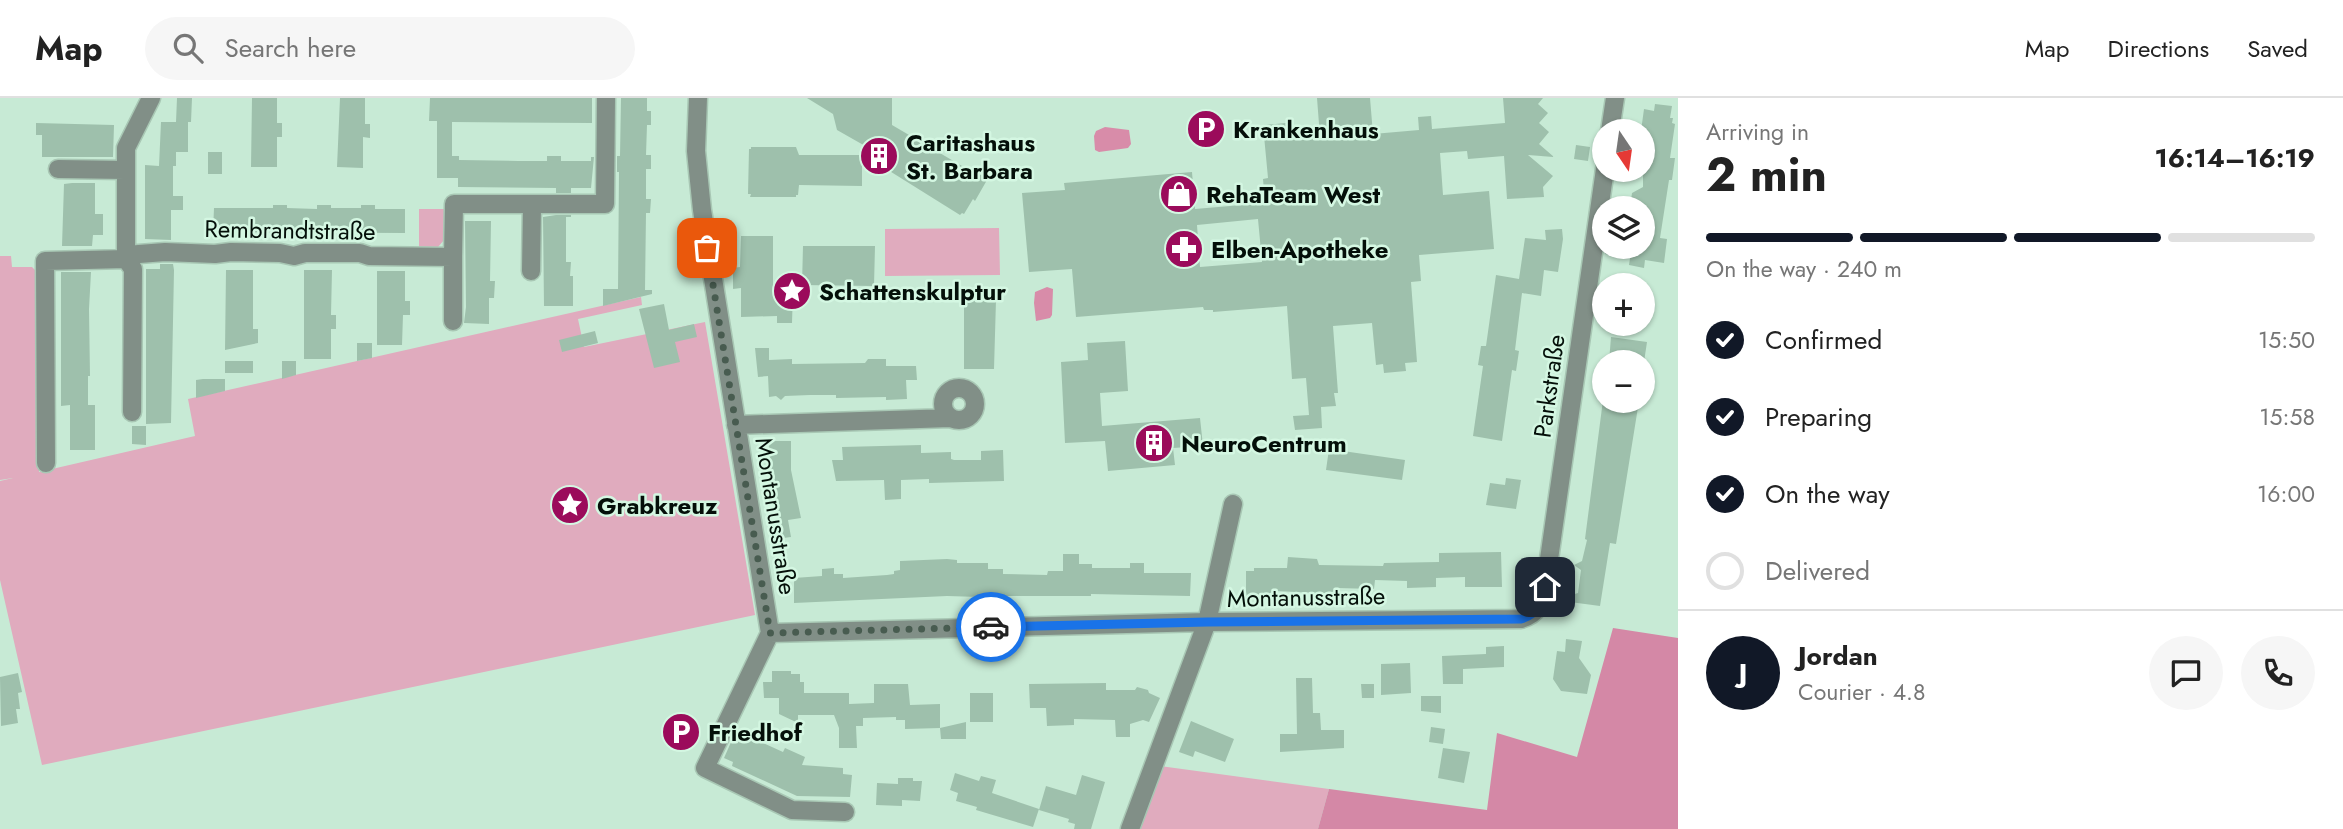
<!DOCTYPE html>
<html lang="en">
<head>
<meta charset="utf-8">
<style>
	:root { --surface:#fff; --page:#f6f6f6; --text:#222; --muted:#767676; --line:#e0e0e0; --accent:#111827 }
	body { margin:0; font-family:Jost,sans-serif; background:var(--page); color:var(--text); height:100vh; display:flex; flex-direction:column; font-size:26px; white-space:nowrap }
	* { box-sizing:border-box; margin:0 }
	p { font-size:23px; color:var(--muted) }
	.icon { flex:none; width:38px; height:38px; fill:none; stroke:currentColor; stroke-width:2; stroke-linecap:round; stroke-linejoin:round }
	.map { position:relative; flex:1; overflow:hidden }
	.side { display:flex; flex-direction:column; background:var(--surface); width:665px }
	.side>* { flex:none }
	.needle { width:46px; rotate:167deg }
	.controls { position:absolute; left:1592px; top:21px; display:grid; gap:14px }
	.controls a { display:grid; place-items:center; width:63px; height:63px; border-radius:50%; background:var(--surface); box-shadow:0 2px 5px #0004; font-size:35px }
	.pin { position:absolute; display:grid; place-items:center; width:60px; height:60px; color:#fff; margin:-30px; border-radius:14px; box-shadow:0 4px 10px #0006 }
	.courier { position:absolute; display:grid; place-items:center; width:70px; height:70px; margin:-35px; border:5px solid #1a73e8; border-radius:50%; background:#fff; color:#222; box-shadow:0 2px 9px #0007 }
	.head em { font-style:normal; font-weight:700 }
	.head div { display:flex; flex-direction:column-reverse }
	.head { display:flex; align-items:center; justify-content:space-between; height:119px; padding:0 28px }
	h1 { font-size:46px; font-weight:700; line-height:52px }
	.bar { display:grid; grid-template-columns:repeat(4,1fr); gap:10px 7px; align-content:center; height:84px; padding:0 28px }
	.bar i { height:9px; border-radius:5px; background:var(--line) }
	.bar .active { background:var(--accent) }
	.bar p { grid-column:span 4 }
	.line { display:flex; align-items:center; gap:18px; padding:0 28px; border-top:2px solid var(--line) }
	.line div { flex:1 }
	.round { display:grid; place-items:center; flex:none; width:74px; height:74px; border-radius:37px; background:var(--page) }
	ol { padding:0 28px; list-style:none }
	li { display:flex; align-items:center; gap:21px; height:77px }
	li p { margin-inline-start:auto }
	li .icon { padding:7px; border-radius:50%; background:var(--accent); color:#fff; stroke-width:4 }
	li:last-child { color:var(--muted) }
	li i { width:38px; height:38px; border:4px solid var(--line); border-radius:50% }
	header { display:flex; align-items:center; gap:42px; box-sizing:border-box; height:98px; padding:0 35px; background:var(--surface); border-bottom:2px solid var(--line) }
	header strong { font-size:33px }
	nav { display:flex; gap:38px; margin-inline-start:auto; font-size:24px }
	.search { width:490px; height:63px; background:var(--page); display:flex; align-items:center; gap:18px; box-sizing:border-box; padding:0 24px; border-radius:38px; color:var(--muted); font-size:26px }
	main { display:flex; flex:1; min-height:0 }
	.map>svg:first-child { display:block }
</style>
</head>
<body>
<header>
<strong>Map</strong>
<div class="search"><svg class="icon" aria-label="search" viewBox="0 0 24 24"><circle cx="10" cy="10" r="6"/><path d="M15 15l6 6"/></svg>Search here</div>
<nav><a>Map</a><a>Directions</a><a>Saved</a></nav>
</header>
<main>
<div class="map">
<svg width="1678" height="731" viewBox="0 0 1678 731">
	<rect width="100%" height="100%" fill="#c7ead5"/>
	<path fill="#e0abbe" d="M 419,111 L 445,111 L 444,142 L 438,149 L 419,150 Z
		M 999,130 L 1000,177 L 885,178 L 885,131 Z
		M 0,158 L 11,158 L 12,169 L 32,169 L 37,174 L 39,200 L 39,374 L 195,338 L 188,301 L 641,199 L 642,207 L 578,221 L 584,249 L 705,224 L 755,517 L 42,667 L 0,482 L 0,383 L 13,380 L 0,382 Z
		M 1160,668 L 1329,691 L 1318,731 L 1136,731 Z"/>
	<path fill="#d488a6" d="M 1613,530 L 1678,540 L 1678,731 L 1318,731 L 1329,691 L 1487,712 L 1497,635 L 1577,659 Z"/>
	<path fill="#d88ca9" d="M 1105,29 L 1129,32 L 1131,46 L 1128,50 L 1099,54 L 1095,52 L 1094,38 L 1096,33 Z
		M 1047,189 L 1053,191 L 1052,217 L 1050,220 L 1036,223 L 1034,205 L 1035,194 Z"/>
	<path fill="#9ec0ac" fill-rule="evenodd" d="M 177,0 L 192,0 L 191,24 L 188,24 L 188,54 L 176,54 L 176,68 L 173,68 L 173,98 L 183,98 L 183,112 L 171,112 L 171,142 L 145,141 L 145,67 L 159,68 L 161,24 L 176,24 Z
		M 252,0 L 277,0 L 277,25 L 282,25 L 282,39 L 277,39 L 277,69 L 251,69 Z
		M 340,0 L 365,0 L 365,26 L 370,26 L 370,40 L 363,39 L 363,70 L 337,69 Z
		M 430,0 L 592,0 L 592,25 L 452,24 L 452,58 L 459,58 L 459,62 L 518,63 L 547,63 L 547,58 L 561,58 L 561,63 L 591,63 L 591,59 L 594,59 L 591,90 L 571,90 L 571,95 L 556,95 L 556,90 L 458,89 L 458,80 L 437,80 L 437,23 L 429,23 Z
		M 621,0 L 647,0 L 647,13 L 651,13 L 651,27 L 647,27 L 646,57 L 651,57 L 651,71 L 646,71 L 646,101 L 651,101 L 650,115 L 646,115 L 645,192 L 652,192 L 652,196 L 603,208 L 603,191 L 618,191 L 619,74 L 617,74 L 617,58 L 620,58 Z
		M 807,0 L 892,0 L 892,27 L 962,68 L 986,79 L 985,81 L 987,82 L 975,103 L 973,101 L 964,116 L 962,115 L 960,117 L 864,57 L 881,57 L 837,32 L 833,16 Z
		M 1317,0 L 1370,0 L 1373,36 L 1419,32 L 1418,19 L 1431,18 L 1432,31 L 1505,25 L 1503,0 L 1543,0 L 1538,6 L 1548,15 L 1539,25 L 1549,34 L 1539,46 L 1554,59 L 1528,57 L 1553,78 L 1543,89 L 1544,99 L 1507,101 L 1504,58 L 1468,61 L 1467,53 L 1440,55 L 1443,97 L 1489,93 L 1494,151 L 1419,157 L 1421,183 L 1411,184 L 1417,264 L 1405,265 L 1406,273 L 1384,275 L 1383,266 L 1376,267 L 1372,225 L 1333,228 L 1338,295 L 1334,295 L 1336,308 L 1321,309 L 1322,330 L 1295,332 L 1293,318 L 1309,317 L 1306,280 L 1292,281 L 1287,208 L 1213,214 L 1213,212 L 1204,212 L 1203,209 L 1076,219 L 1072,171 L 1029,174 L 1022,95 L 1065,92 L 1064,85 L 1192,74 L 1195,111 L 1265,105 L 1263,81 L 1268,80 L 1263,27 L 1286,25 L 1288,41 L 1320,39 ZM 1258,121 L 1262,164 L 1200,169 L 1197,127 Z
		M 1655,6 L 1672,8 L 1670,20 L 1673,20 L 1672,25 L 1675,26 L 1670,60 L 1675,60 L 1672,82 L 1669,82 L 1660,140 L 1667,141 L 1664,165 L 1645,162 L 1644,170 L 1629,167 L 1630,160 L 1605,156 L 1605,149 L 1643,149 L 1643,110 L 1630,110 L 1632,95 L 1643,89 L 1643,33 L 1641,33 L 1644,11 L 1654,13 Z
		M 36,25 L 114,27 L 113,59 L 42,59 L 42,37 L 36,37 Z
		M 1576,47 L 1590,49 L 1588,63 L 1574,61 Z
		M 751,49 L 796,49 L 799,57 L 862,57 L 862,88 L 799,87 L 798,97 L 796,97 L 796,99 L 750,99 L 751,96 L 748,96 L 749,51 L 751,51 Z
		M 208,54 L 222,54 L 222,76 L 208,76 Z
		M 72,85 L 95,85 L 95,116 L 103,116 L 103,137 L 93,137 L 92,148 L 62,148 L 64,86 Z
		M 273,107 L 287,107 L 287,110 L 317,111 L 317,107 L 331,107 L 331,110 L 361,110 L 361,107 L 375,107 L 375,111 L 405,111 L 405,135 L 213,134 L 214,110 L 273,110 Z
		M 556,117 L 571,117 L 571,119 L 566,119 L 566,164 L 571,164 L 570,178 L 573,178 L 573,208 L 544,208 L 543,119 Z
		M 465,123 L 491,123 L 490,183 L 495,183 L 494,200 L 489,200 L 489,226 L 464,225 L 466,209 Z
		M 1562,131 L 1563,141 L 1558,174 L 1544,172 L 1541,198 L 1522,195 L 1515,252 L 1519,253 L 1516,273 L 1512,272 L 1502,343 L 1473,338 L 1483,268 L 1478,267 L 1481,248 L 1486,248 L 1496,177 L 1519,181 L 1525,140 L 1546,142 L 1545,132 Z
		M 741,138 L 773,138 L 773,186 L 775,192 L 793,192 L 792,225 L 777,225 L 777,218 L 741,219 L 741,190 L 733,191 L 733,170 L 740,169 Z
		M 803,148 L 875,148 L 874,188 L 802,187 Z
		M 160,166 L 173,166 L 174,172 L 171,325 L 146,326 L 146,171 L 160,171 Z
		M 226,172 L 253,172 L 253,231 L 258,231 L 258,245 L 225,252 Z
		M 304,172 L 332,172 L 331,217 L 336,217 L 336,231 L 331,231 L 331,261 L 304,261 Z
		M 377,173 L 405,173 L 405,203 L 410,203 L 410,217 L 403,217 L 402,247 L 377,247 Z
		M 61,174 L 91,174 L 89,211 L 90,278 L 88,278 L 88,307 L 95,307 L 95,352 L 70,352 L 70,307 L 61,308 Z
		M 996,202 L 994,271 L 964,271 L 964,203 Z
		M 664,206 L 669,232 L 694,226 L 697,239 L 675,244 L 680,264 L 654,270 L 639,211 Z
		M 595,233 L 598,245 L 562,254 L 559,242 Z
		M 1611,239 L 1647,244 L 1644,264 L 1609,264 Z
		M 1125,243 L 1128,293 L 1100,295 L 1102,328 L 1200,320 L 1203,348 L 1173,350 L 1175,367 L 1108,373 L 1105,343 L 1065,345 L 1061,264 L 1088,262 L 1087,245 Z
		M 357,245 L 372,245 L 372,260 L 357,263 Z
		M 755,250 L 769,250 L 769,262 L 792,261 L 792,266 L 865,265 L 868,261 L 886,261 L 886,268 L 916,268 L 917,282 L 906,282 L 907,301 L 886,302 L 886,299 L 836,300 L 836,297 L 810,297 L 785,298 L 781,302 L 776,298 L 769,299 L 768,278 L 758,279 Z
		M 225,263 L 253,263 L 253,275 L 225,275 Z
		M 282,263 L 296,263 L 296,277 L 282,281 Z
		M 203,281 L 225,281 L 225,293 L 196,300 L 196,282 Z
		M 1603,302 L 1623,305 L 1624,303 L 1639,303 L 1616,446 L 1610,445 L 1600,508 L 1555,502 L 1578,495 L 1581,472 L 1574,467 L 1582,463 L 1587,442 L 1585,441 Z
		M 132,328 L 146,328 L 146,347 L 132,346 Z
		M 769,343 L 791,343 L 791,372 L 801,420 L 788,422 L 791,439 L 776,441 L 774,424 L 777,423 L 770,380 Z
		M 921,347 L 921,355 L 951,354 L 951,361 L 954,362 L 981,362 L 981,353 L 1003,352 L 1004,383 L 929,385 L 929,381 L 901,382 L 901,401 L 885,402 L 884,382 L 836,383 L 832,362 L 843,362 L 842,349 Z
		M 1329,351 L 1405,362 L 1402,382 L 1326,372 Z
		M 1506,380 L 1521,382 L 1516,411 L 1486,407 L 1490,385 L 1505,387 Z
		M 1501,454 L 1502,489 L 1465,489 L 1465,479 L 1436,480 L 1436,489 L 1407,490 L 1407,483 L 1375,482 L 1374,491 L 1337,490 L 1337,496 L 1276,493 L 1276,499 L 1246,498 L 1246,473 L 1254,473 L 1254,470 L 1287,470 L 1288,459 L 1317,461 L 1319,467 L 1383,468 L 1384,465 L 1439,464 L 1439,455 Z
		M 1063,456 L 1079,456 L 1079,466 L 1092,466 L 1092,470 L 1130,470 L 1130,465 L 1144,465 L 1144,475 L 1191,475 L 1190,498 L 1091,496 L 1091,498 L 1005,498 L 1005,500 L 980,501 L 980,499 L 947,498 L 794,505 L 794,480 L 822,478 L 822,471 L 834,470 L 834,476 L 843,476 L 843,480 L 887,477 L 894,476 L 894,473 L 900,472 L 900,463 L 947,461 L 957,462 L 957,465 L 988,465 L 988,471 L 1003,471 L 1003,476 L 1047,477 L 1048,473 L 1063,473 Z
		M 1566,541 L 1582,543 L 1579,560 L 1591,577 L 1587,596 L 1561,593 L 1553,581 L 1557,553 L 1565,554 Z
		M 1504,548 L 1504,569 L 1463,571 L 1463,586 L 1443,586 L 1442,558 L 1486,556 L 1486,549 Z
		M 1410,565 L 1411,595 L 1381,597 L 1381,566 Z
		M 772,573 L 791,573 L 791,576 L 800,576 L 800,584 L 804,584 L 804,595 L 849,595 L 849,606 L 874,605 L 874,586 L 908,586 L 910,607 L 940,606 L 940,630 L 905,631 L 905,622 L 896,622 L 896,619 L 863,620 L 863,628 L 856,628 L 857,650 L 839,650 L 839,630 L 834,617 L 798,617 L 798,625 L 779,616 L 779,600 L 764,600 L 763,584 L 772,584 Z
		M 18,575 L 22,594 L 18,595 L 20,611 L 16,611 L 18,625 L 1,628 L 0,579 Z
		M 1296,580 L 1312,580 L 1313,615 L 1320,615 L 1321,632 L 1344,632 L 1344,650 L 1280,654 L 1280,636 L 1297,636 Z
		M 1106,585 L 1106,592 L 1135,592 L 1137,589 L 1148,592 L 1149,595 L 1160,600 L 1149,624 L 1143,622 L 1130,626 L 1130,639 L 1116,639 L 1115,622 L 1074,621 L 1074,627 L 1047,628 L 1046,610 L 1030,610 L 1029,586 Z
		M 1361,586 L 1374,586 L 1374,600 L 1362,600 Z
		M 970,595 L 993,595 L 993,624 L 970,624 Z
		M 1421,598 L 1441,598 L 1441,615 L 1421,613 Z
		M 1191,623 L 1234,641 L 1225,664 L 1195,653 L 1193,659 L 1179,654 Z
		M 966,624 L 966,641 L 941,641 L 940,630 Z
		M 1431,629 L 1445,631 L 1443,646 L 1429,644 Z
		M 736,633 L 783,654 L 785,650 L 805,659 L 802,667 L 843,670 L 843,676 L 852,677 L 850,699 L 797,698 L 732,668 L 733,664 L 724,660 Z
		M 1443,650 L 1470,654 L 1464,685 L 1438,680 Z
		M 955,675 L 979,683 L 981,678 L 996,682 L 992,695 L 1039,711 L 1033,729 L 976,712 L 977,709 L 956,703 L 958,695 L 950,692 Z
		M 1082,677 L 1105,684 L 1091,731 L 1074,731 L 1075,726 L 1068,724 L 1069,721 L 1039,712 L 1046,688 L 1076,697 Z
		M 898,680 L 913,680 L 913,683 L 922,683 L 920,703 L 902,702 L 902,708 L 876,707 L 877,685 L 898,686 Z"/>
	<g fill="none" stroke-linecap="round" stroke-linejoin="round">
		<defs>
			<path id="minor" d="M 698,0 L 696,53 L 702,112 L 770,535
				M 1610,33 L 1615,0
				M 58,71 L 125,72
				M 126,157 L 165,154 L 215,156 L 231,154 L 280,155 L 294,158 L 305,155 L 360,155 L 369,158 L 453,159 L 454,106 L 605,106 L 606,0
				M 531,173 L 532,107
				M 453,223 L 453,159
				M943 306a16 16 0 1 1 32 0a16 16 0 1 1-32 0Z
				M 132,314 L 133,171 L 126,161 L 126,50 L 151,0
				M 736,327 L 950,320
				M 46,365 L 45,163 L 126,161
				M 770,535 L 1207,524 L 1521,521 C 1538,516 1542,505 1545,489 L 1605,71
				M 770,535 L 705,670 L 792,712 L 845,714
				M 1130,731 L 1207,524 L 1233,406"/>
		</defs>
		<use href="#minor" stroke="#a8c7b4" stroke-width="21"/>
		<use href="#minor" stroke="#818f87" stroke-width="18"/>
	</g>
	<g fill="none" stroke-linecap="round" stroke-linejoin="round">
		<path stroke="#485c50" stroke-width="7" stroke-dasharray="0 12.6" d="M 707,150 L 770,535 L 991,529"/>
		<path stroke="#1a73e8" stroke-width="9" d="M 991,529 L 1207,524 L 1521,521 C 1538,516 1542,505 1545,489"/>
	</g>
	<defs>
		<symbol id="parking-disc" viewBox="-11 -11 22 22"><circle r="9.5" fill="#9b0b5b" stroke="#d4f7e2"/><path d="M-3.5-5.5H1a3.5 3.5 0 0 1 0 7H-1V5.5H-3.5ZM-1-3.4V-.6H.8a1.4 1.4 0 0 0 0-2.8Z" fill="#fff"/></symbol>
		<symbol id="building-disc" viewBox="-11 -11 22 22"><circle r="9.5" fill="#9b0b5b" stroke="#d4f7e2"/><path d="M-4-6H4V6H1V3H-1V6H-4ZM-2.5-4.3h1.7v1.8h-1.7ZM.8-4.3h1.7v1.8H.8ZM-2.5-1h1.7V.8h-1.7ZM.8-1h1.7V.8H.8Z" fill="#fff"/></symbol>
		<symbol id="shop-disc" viewBox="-11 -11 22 22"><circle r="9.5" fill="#9b0b5b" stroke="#d4f7e2"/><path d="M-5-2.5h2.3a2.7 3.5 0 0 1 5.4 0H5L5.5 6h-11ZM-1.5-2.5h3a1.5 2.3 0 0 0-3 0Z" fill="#fff"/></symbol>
		<symbol id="pharmacy-disc" viewBox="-11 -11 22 22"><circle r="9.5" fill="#9b0b5b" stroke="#d4f7e2"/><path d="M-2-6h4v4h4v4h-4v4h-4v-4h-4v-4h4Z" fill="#fff"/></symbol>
		<symbol id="sight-disc" viewBox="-11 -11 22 22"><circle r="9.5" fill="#9b0b5b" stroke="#d4f7e2"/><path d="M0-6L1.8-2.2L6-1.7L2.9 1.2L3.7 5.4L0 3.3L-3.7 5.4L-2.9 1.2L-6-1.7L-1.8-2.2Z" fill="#fff"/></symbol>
	</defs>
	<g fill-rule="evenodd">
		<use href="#parking-disc" x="1184" y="9" width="44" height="44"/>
		<use href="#building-disc" x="857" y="36" width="44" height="44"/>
		<use href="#shop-disc" x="1157" y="74" width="44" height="44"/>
		<use href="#pharmacy-disc" x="1162" y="129" width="44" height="44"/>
		<use href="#sight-disc" x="770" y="171" width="44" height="44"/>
		<use href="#building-disc" x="1132" y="323" width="44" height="44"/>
		<use href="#sight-disc" x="548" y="385" width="44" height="44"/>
		<use href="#parking-disc" x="659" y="612" width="44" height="44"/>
	</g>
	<g text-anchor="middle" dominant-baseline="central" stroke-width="5" stroke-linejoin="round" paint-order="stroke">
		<g font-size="24" font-weight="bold" fill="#040f09" stroke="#d4f7e2" text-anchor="start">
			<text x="1233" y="31">Krankenhaus</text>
			<text x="906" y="44">Caritashaus<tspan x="906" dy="28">St. Barbara</tspan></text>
			<text x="1206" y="96">RehaTeam West</text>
			<text x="1211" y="151">Elben-Apotheke</text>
			<text x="819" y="193">Schattenskulptur</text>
			<text x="1181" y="345">NeuroCentrum</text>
			<text x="597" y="407">Grabkreuz</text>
			<text x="708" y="634">Friedhof</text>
		</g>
		<g font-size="24" fill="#040f09" stroke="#d4f7e2">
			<text transform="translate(290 132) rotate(1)">Rembrandtstraße</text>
			<text transform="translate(1549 288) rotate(-82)">Parkstraße</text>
			<text transform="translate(776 418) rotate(81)">Montanusstraße</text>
			<text transform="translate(1306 499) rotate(-1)">Montanusstraße</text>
		</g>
	</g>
</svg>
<div class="controls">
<a><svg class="needle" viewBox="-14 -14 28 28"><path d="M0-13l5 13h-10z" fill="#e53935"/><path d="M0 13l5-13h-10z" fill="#767676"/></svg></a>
<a><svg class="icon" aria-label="layers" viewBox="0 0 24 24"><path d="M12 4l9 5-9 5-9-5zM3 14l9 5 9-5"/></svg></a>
<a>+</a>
<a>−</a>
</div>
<div class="pin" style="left:707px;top:150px;background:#ea580c"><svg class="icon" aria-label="bag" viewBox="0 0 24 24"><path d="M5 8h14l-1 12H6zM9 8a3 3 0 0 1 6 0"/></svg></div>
<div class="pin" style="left:1545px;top:489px;background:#1f2937"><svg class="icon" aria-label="home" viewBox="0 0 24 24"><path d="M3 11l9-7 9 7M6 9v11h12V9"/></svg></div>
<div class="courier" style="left:991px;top:529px"><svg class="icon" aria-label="car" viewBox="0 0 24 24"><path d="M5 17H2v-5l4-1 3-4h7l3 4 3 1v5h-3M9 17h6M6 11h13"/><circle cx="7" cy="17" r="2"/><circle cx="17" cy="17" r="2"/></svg></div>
</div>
<section class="side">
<div class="head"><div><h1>2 min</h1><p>Arriving in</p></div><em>16:14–16:19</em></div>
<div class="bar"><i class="active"></i><i class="active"></i><i class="active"></i><i></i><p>On the way · 240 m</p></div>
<ol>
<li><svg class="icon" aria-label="check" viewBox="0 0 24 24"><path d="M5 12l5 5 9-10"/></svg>Confirmed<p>15:50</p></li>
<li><svg class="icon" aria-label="check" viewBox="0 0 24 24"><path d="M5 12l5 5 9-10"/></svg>Preparing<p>15:58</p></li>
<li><svg class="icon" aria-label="check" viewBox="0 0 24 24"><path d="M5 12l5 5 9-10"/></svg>On the way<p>16:00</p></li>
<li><i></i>Delivered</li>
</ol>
<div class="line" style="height:126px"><b class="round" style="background:var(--accent);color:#fff">J</b><div><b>Jordan</b><p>Courier · 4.8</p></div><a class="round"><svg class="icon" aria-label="chat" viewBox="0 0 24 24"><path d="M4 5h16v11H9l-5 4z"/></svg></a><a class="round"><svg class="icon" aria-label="phone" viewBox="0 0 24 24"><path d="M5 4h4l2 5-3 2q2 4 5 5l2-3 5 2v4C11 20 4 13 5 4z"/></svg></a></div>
</section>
</main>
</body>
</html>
